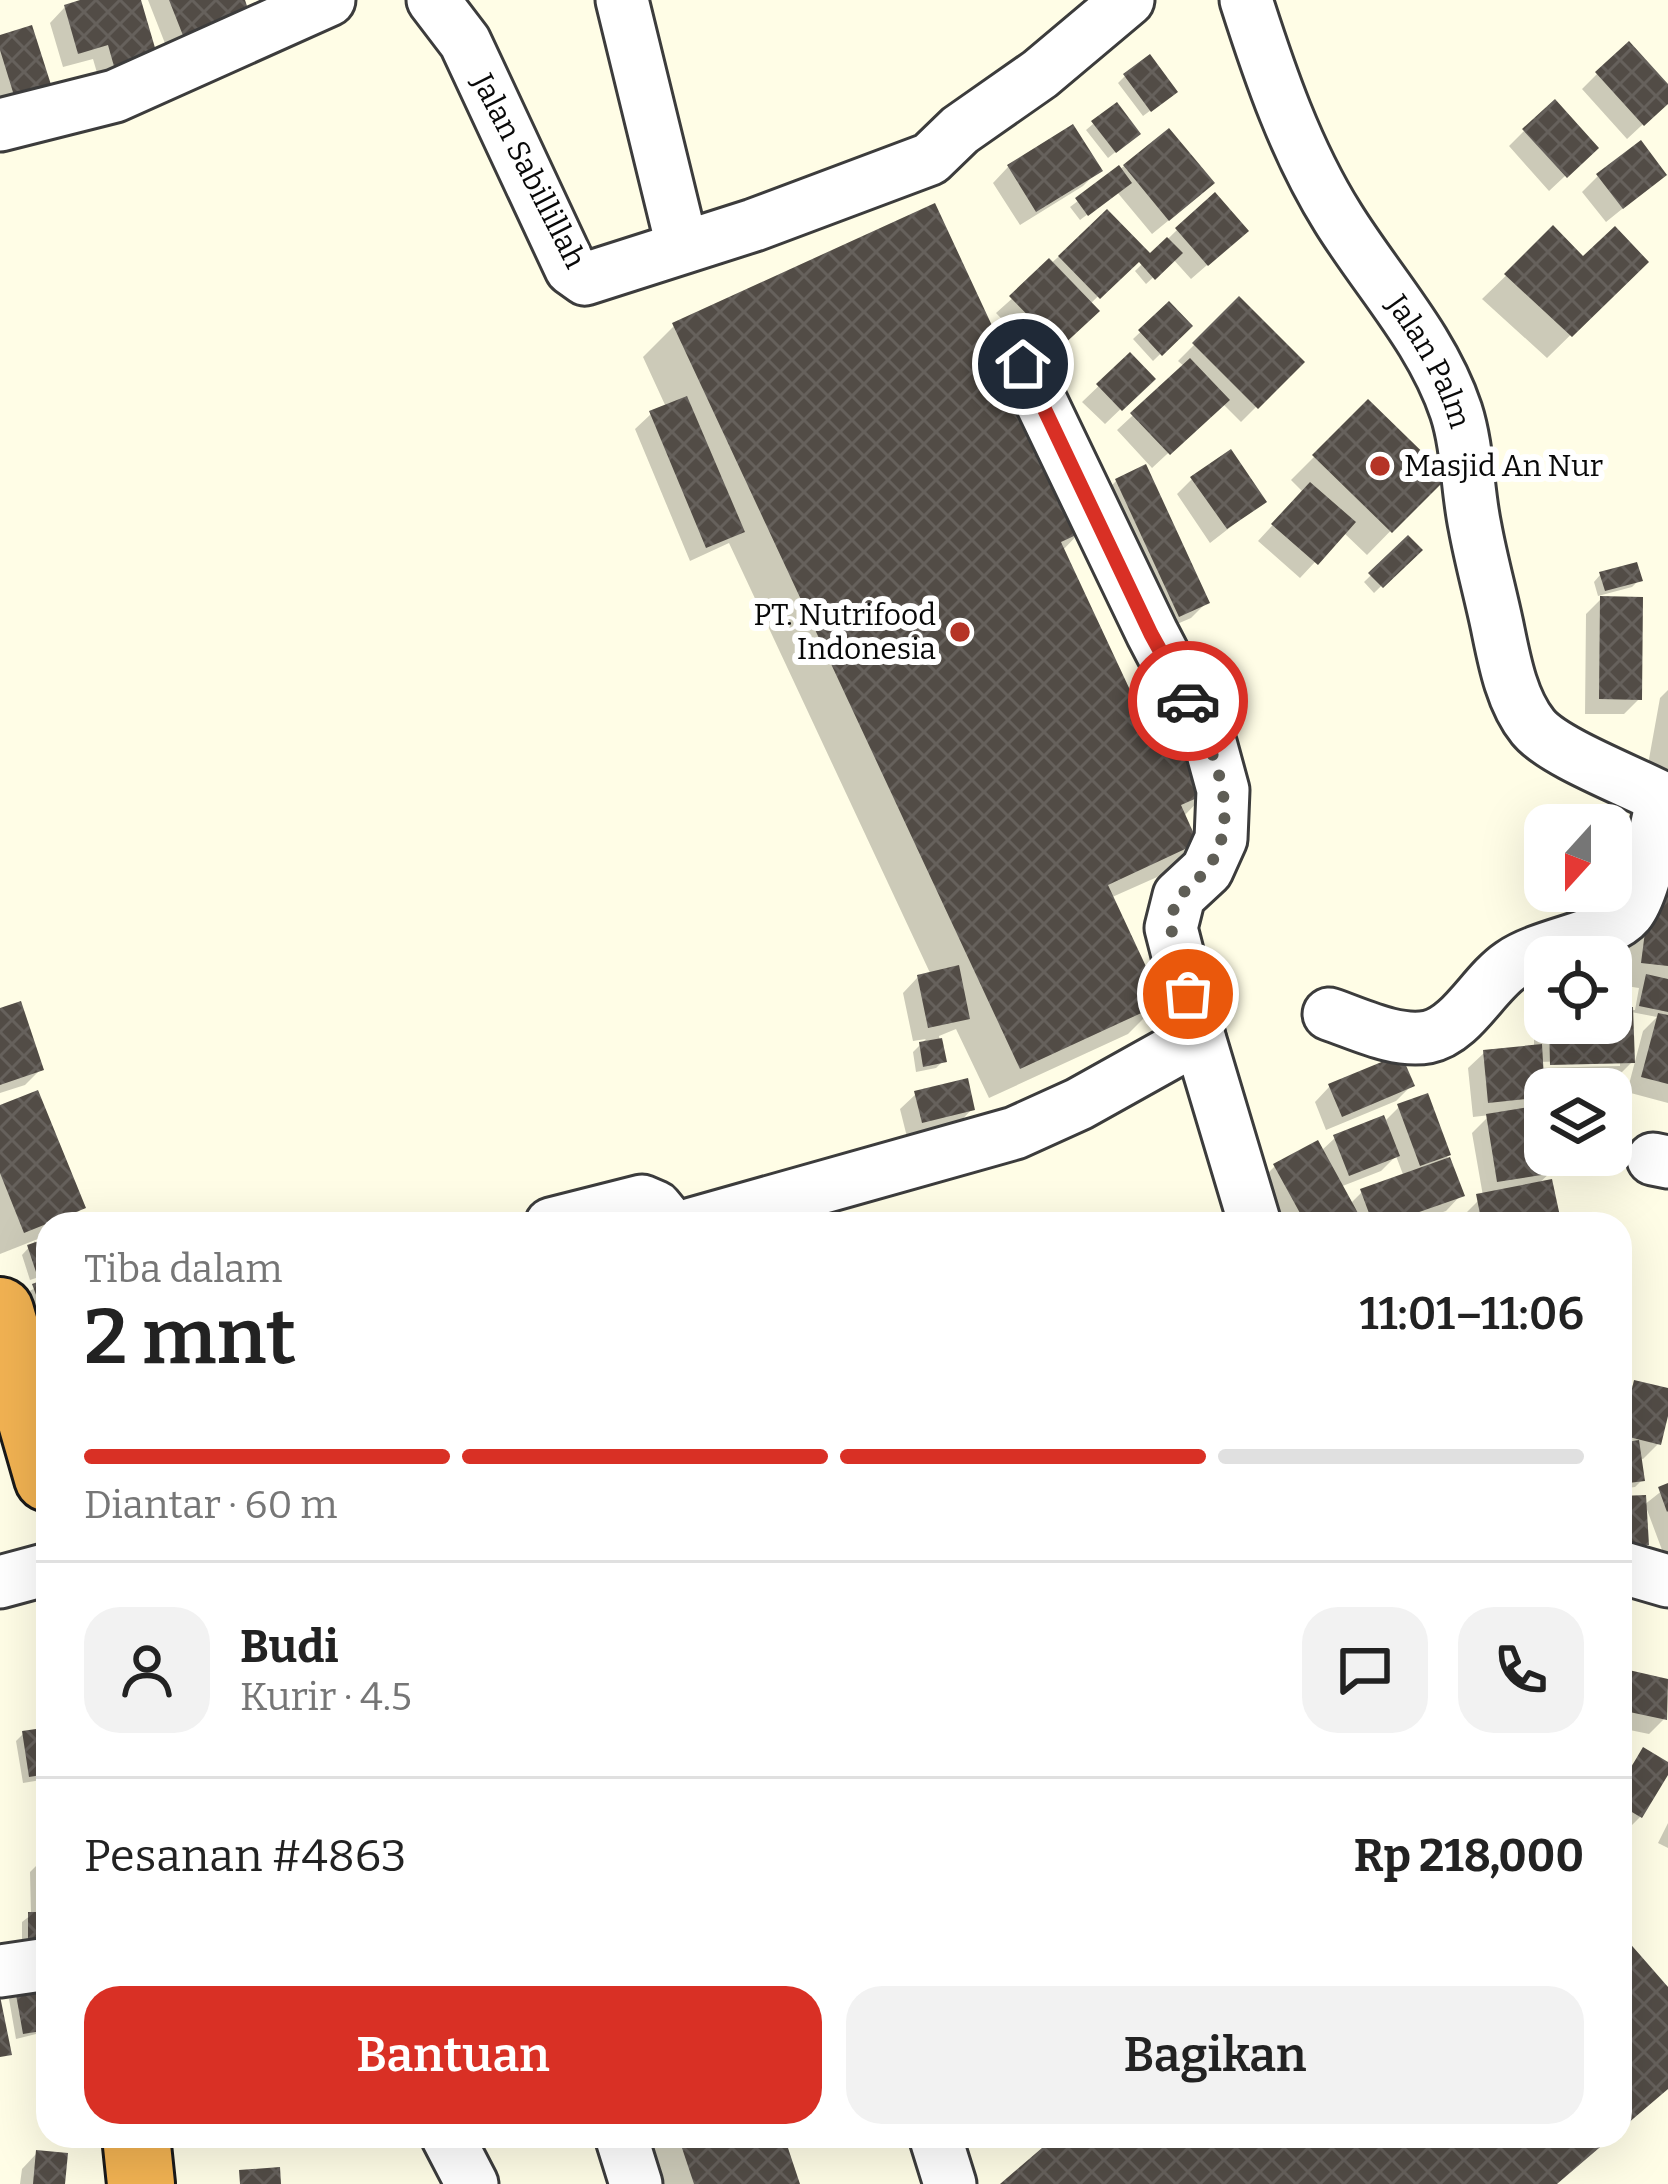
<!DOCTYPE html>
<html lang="id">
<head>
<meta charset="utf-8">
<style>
	:root { --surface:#fff; --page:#f2f2f2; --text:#222; --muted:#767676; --line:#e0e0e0; --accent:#d93025 }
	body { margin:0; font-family:Bitter,serif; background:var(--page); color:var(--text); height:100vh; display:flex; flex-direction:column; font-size:45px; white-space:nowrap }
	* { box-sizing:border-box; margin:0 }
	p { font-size:39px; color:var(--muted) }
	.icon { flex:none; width:66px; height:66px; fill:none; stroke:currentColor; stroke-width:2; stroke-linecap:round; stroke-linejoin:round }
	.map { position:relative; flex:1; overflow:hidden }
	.sheet { position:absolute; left:36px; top:1212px; width:1596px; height:936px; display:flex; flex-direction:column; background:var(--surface); border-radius:36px; box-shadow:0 12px 48px #0002 }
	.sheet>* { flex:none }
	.needle { width:78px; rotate:201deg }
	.fabs { position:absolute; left:1524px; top:804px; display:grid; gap:24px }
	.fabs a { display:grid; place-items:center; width:108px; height:108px; border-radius:24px; background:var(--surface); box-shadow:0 12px 48px #0002; font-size:60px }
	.pin { position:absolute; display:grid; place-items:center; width:102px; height:102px; color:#fff; margin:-51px; border:6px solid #fff; border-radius:50%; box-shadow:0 3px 12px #0007 }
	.courier { position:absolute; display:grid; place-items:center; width:120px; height:120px; margin:-60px; border:9px solid #d93025; border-radius:50%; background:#fff; color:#222; box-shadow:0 3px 15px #0007 }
	.overview em { font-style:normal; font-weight:600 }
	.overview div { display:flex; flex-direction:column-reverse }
	.overview { display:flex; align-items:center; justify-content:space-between; height:204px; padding:0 48px }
	h1 { font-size:78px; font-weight:600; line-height:90px }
	.bar { display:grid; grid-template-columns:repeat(4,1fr); gap:18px 12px; align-content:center; height:144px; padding:0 48px }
	.bar i { height:15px; border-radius:9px; background:var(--line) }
	.bar .selected { background:var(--accent) }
	.bar p { grid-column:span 4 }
	.line { display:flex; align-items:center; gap:30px; padding:0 48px; border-top:3px solid var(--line) }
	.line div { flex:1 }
	.round { display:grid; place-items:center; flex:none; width:126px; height:126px; border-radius:36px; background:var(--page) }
	.button { display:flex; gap:24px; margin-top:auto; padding:24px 48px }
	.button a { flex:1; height:138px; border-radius:36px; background:var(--accent); color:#fff; font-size:48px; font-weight:600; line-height:138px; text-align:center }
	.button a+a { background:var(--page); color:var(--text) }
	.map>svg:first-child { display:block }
</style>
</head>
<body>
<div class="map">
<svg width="1668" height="2184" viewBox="0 0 1668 2184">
	<defs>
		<pattern id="building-cross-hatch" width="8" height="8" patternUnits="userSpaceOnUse" patternTransform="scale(3)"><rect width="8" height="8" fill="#524c46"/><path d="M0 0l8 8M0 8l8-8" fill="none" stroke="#66615c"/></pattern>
	</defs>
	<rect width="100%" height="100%" fill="#fffde6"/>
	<path fill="#0003" fill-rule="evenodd" d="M 86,0 L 138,0 L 155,57 L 100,83 L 93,59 L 63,67 L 50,23 L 65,7 Z
		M 148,0 L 241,0 L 168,51 Z
		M 0,38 L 49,90 L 0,113 Z
		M 1597,74 L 1668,88 L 1668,101 L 1627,139 L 1582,89 Z
		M 1125,76 L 1167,98 L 1143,116 L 1118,83 Z
		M 1093,124 L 1130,140 L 1108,158 L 1086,130 Z
		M 1073,128 L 1099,170 L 1083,186 L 1020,225 L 993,183 L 1008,167 Z
		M 1524,131 L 1595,148 L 1549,191 L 1509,146 Z
		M 1169,132 L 1196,198 L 1152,234 L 1117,192 L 1080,220 L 1070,207 Z
		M 1664,175 L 1606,222 L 1582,192 L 1598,176 Z
		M 1107,213 L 1144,252 L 1090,304 L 1096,310 L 1043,362 L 996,313 Z
		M 1177,230 L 1229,246 L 1191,279 L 1173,259 L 1146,284 L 1135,271 Z
		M 1553,230 L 1583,260 L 1645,262 L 1547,358 L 1482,299 Z
		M 1239,300 L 1301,362 L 1241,422 L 1222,403 L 1152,468 L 1117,430 L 1185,367 L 1178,361 Z
		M 1169,305 L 1189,326 L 1153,361 L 1133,339 Z
		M 674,326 L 1083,529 L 1062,551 L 1150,739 L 1209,790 L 1183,817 L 1195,843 L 1164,874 L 1110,898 L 1159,1003 L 1128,1034 L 989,1098 L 956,1029 L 939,1036 L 943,1061 L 936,1068 L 916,1072 L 913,1052 L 926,1039 L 913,1041 L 903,993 L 918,977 L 931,975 L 729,543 L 690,561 L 635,429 L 651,414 L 666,407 L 643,357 Z
		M 1130,356 L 1152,379 L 1105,424 L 1082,402 Z
		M 1368,403 L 1443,477 L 1367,555 L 1343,532 L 1300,578 L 1258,541 L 1303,492 L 1291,480 Z
		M 1192,479 L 1263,502 L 1210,543 L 1177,494 Z
		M 1116,481 L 1207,602 L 1191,618 L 1163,630 L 1101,497 Z
		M 1408,539 L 1418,550 L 1374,593 L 1364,582 Z
		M 1600,575 L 1639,580 L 1632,587 L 1598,596 L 1594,582 Z
		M 1601,599 L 1639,699 L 1624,714 L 1585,714 L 1586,614 Z
		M 1668,690 L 1668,774 L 1647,770 L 1660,698 Z
		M 1668,843 L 1668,1103 L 1627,1092 L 1643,1031 L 1657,1017 L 1631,1012 L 1632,1062 L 1617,1077 L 1543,1079 L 1545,1095 L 1530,1110 L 1540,1108 L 1551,1172 L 1537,1185 L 1558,1220 L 1554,1224 L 1438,1224 L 1463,1216 L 1483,1196 L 1472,1133 L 1490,1115 L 1473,1117 L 1468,1068 L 1484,1053 L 1534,1048 L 1534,1028 L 1545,1017 L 1545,1023 L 1611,1023 L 1611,1010 L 1635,1010 L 1639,988 L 1619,985 L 1634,865 ZM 1620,1060 L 1620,1066 L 1535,1068 L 1535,1062 Z
		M 0,1011 L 41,1069 L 25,1085 L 0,1093 Z
		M 1330,1086 L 1411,1086 L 1396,1101 L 1326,1130 L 1315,1102 Z
		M 916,1094 L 972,1109 L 957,1125 L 907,1137 L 900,1109 Z
		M 1426,1097 L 1461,1195 L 1446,1211 L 1408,1224 L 1283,1224 L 1260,1181 L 1275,1166 L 1321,1151 L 1335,1138 L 1384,1122 L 1399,1107 ZM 1396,1156 L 1404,1177 L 1362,1192 L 1350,1204 L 1340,1187 L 1381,1171 Z
		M 0,1108 L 83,1207 L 66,1224 L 48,1224 L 48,1235 L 0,1254 Z
		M 35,1241 L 37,1245 L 48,1241 L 48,1274 L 30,1280 L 22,1255 Z
		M 48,1281 L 48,1348 L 27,1355 L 26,1293 Z
		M 1635,1383 L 1668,1391 L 1668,1403 L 1659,1443 L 1643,1459 L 1639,1458 L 1642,1480 L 1635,1487 L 1620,1489 L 1620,1398 Z
		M 1668,1486 L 1668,1566 L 1646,1507 L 1646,1544 L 1630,1560 L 1620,1499 L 1644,1505 Z
		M 1620,1671 L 1668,1682 L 1664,1719 L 1649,1734 L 1620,1728 Z
		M 41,1731 L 48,1773 L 41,1780 L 23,1783 L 16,1741 L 23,1734 Z
		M 1643,1751 L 1668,1765 L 1668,1769 L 1640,1817 L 1625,1832 L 1620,1829 L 1620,1780 Z
		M 1668,1823 L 1668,1848 L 1658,1843 Z
		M 37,1865 L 48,1865 L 48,1944 L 22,1944 L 22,1922 L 31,1915 L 30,1872 Z
		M 44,1988 L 48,2031 L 16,2039 L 9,1999 L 16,1992 Z
		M 647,2136 L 781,2136 L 797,2184 L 663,2184 Z
		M 37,2153 L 62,2184 L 20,2184 L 22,2169 Z"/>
	<path fill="url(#building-cross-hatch)" d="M 80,0 L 141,0 L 158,58 L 115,70 L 108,45 L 78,54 L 64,5 Z
		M 169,0 L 245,0 L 249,12 L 184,38 Z
		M 32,25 L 53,91 L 16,102 L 0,50 L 0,35 Z
		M 1629,41 L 1668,84 L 1668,104 L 1644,126 L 1595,72 Z
		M 1150,54 L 1178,92 L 1151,112 L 1123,74 Z
		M 1555,99 L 1599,148 L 1567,178 L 1522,129 Z
		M 1117,102 L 1141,134 L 1116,153 L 1091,121 Z
		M 1073,124 L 1103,171 L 1036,212 L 1007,165 Z
		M 1169,128 L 1215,183 L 1169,221 L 1123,165 Z
		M 1641,140 L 1667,175 L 1623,209 L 1596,174 Z
		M 1119,165 L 1132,183 L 1088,216 L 1075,198 Z
		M 1215,192 L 1249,231 L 1208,266 L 1175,228 Z
		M 935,203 L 1087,530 L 1061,542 L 1151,735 L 1180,722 L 1213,791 L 1181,805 L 1198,843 L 1108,885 L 1163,1003 L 1020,1069 L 672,323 Z
		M 1107,209 L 1150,253 L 1167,237 L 1183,253 L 1155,280 L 1139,262 L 1100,299 L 1058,256 Z
		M 1553,225 L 1583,256 L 1615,226 L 1649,262 L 1572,337 L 1504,274 Z
		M 1049,258 L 1100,311 L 1060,348 L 1009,296 Z
		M 1239,296 L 1305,362 L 1258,409 L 1192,343 Z
		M 1169,301 L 1193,326 L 1162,356 L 1138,330 Z
		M 1130,352 L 1156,379 L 1122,411 L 1096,384 Z
		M 1190,358 L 1230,400 L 1170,455 L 1130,413 Z
		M 687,396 L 745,532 L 706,548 L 649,411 Z
		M 1368,399 L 1448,477 L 1392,533 L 1312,455 Z
		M 1231,449 L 1267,502 L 1227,529 L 1190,477 Z
		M 1146,464 L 1210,603 L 1179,617 L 1115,479 Z
		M 1310,482 L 1356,522 L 1318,565 L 1271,524 Z
		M 1408,535 L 1423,550 L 1383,588 L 1368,573 Z
		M 1637,562 L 1643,581 L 1605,591 L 1599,572 Z
		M 1600,596 L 1643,597 L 1642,700 L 1599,699 Z
		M 1657,838 L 1668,840 L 1668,966 L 1641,963 Z
		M 959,965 L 970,1019 L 928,1028 L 917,975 Z
		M 1646,974 L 1668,979 L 1668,1012 L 1639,1006 Z
		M 21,1001 L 44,1070 L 0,1085 L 0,1008 Z
		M 1611,1007 L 1633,1007 L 1635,1063 L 1550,1065 L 1549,1023 L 1611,1023 Z
		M 1658,1013 L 1668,1015 L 1668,1084 L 1641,1077 Z
		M 942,1038 L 947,1062 L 923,1067 L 919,1042 Z
		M 1542,1044 L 1545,1097 L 1488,1103 L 1483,1050 Z
		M 1401,1054 L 1415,1086 L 1342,1117 L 1328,1084 Z
		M 968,1078 L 975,1110 L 922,1123 L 914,1091 Z
		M 38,1090 L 86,1208 L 24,1233 L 0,1173 L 0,1105 Z
		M 1428,1093 L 1451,1155 L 1420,1166 L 1397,1104 Z
		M 1542,1105 L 1545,1155 L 1551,1155 L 1554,1173 L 1497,1182 L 1486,1114 Z
		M 1384,1115 L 1400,1156 L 1349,1176 L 1333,1135 Z
		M 1318,1140 L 1364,1224 L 1306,1224 L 1273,1164 Z
		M 1450,1157 L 1465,1196 L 1385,1224 L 1373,1224 L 1360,1189 Z
		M 1552,1179 L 1561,1221 L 1482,1224 L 1476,1194 Z
		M 1465,1212 L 1469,1224 L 1431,1224 L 1431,1223 Z
		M 761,1219 L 854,1220 L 854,1224 L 761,1224 Z
		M 48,1238 L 48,1271 L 37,1275 L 27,1245 Z
		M 48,1278 L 48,1300 L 39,1303 L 32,1284 Z
		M 48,1302 L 48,1340 L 43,1341 L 31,1308 Z
		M 1634,1380 L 1668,1388 L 1668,1416 L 1661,1445 L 1621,1435 Z
		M 1639,1440 L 1645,1481 L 1620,1484 L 1620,1443 Z
		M 1668,1483 L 1668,1511 L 1667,1512 L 1658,1487 Z
		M 1646,1495 L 1649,1545 L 1620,1546 L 1620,1496 Z
		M 1620,1668 L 1668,1679 L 1667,1720 L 1620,1710 Z
		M 43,1728 L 48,1774 L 29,1777 L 22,1731 Z
		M 1643,1747 L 1668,1762 L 1668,1775 L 1642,1818 L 1620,1805 L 1620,1786 Z
		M 36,1862 L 48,1862 L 48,1908 L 37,1908 Z
		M 28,1912 L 48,1912 L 48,1938 L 28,1938 Z
		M 1620,1932 L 1668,1987 L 1668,2089 L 1620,2130 Z
		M 47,1984 L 48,2030 L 23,2034 L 15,1989 Z
		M 0,1996 L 12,2055 L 0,2057 Z
		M 678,2136 L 784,2136 L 800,2184 L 694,2184 Z
		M 1056,2136 L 1613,2136 L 1557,2184 L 1000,2184 Z
		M 36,2150 L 68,2153 L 65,2184 L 33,2184 Z
		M 280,2167 L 281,2184 L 240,2184 L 239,2170 Z"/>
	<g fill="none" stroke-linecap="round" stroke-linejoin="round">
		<defs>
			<g id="minor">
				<path d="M 433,0 L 465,42 L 571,269 L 585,279 L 754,225 L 930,159 L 960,130 L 1040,74 L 1128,0"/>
				<path d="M 622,0 L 679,233 L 687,243"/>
				<path id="s1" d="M 1246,0 C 1270,75 1296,151 1338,218 C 1377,281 1432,339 1456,411 C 1468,448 1467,489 1475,527 C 1481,560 1490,592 1497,625 C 1504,659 1511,700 1533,727 C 1554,753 1636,783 1668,801"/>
				<path d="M 0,125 L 115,96 L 329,0"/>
				<path d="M 1023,364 L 1152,633 L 1211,746 L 1223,790 L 1221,839 L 1207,870 L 1179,896 L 1171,928 L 1199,1037 L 1255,1224"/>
				<path d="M 1329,1014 C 1359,1024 1396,1043 1428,1037 C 1462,1030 1483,984 1511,965 C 1542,943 1608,937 1628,913 C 1646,891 1655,827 1663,798"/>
				<path d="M 1653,1159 L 1668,1162"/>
				<path d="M 551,1224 L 642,1201 L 656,1207 L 670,1224"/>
				<path d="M 692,1224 L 1015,1133 L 1079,1104 L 1199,1037"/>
				<path d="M 1620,1567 L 1668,1581"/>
				<path d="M 0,1582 L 48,1569"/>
				<path d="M 0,1971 L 48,1964"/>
				<path d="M 447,2136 L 472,2184"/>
				<path d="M 621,2136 L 636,2184"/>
				<path d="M 935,2136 L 950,2184"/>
			</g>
			<path id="highway" d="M 0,1311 L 48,1478
				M 136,2136 L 141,2184"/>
		</defs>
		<use href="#minor" stroke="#3c3c3c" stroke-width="57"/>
		<use href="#highway" stroke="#1a1a1a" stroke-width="72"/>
		<use href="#minor" stroke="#fff" stroke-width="51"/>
		<use href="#highway" stroke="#f1b252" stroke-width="66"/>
	</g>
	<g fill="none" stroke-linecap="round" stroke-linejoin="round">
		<path stroke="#5f5e56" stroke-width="12" stroke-dasharray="0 21.6" d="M 1188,994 C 1181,970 1167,937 1173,912 C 1178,891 1195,885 1207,869 C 1245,818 1213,749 1188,701"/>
		<path stroke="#d93025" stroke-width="15" d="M 1023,364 L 1151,634 L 1188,701"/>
	</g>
	<g fill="#b53426" stroke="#fff" stroke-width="4.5">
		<circle cx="1380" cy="466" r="12"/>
		<circle cx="960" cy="632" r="12"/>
	</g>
	<g text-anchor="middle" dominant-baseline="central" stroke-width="12" stroke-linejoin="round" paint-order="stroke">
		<g font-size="30" fill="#090909" stroke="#fff">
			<text transform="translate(529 171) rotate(63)">Jalan Sabillillah</text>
			<text stroke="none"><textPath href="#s1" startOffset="408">Jalan Palm</textPath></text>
		</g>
		<g font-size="30" fill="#090909" stroke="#fff" text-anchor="start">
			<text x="1404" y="466">Masjid An Nur</text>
			<text x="936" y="615" text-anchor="end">PT. Nutrifood<tspan x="936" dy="34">Indonesia</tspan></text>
		</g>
	</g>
</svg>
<div class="fabs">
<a><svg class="needle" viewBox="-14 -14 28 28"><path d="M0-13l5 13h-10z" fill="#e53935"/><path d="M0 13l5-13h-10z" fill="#767676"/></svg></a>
<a><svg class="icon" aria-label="locate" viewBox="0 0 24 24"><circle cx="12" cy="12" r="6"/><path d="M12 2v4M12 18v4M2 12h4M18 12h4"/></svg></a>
<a><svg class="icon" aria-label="layers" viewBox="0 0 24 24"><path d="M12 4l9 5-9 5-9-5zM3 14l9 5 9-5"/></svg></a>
</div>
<div class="pin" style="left:1188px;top:994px;background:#ea580c"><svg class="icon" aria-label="bag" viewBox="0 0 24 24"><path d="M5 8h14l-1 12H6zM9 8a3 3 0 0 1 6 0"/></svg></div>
<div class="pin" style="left:1023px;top:364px;background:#1f2937"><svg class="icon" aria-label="home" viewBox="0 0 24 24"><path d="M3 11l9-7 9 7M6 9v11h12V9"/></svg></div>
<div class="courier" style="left:1188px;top:701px"><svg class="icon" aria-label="car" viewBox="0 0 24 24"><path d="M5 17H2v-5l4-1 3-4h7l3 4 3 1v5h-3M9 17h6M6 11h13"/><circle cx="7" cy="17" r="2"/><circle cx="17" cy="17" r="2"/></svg></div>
<section class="sheet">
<div class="overview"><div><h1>2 mnt</h1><p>Tiba dalam</p></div><em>11:01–11:06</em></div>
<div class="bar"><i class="selected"></i><i class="selected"></i><i class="selected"></i><i></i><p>Diantar · 60 m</p></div>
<div class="line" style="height:216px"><a class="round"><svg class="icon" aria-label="person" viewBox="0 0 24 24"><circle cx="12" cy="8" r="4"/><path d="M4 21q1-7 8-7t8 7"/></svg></a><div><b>Budi</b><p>Kurir · 4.5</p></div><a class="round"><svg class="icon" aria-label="chat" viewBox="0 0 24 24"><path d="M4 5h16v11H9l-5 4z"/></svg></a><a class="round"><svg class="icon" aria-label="phone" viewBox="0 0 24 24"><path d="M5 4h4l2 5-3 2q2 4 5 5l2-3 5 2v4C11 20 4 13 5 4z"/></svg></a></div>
<div class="line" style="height:156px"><div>Pesanan #4863</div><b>Rp 218,000</b></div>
<div class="button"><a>Bantuan</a><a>Bagikan</a></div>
</section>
</div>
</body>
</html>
